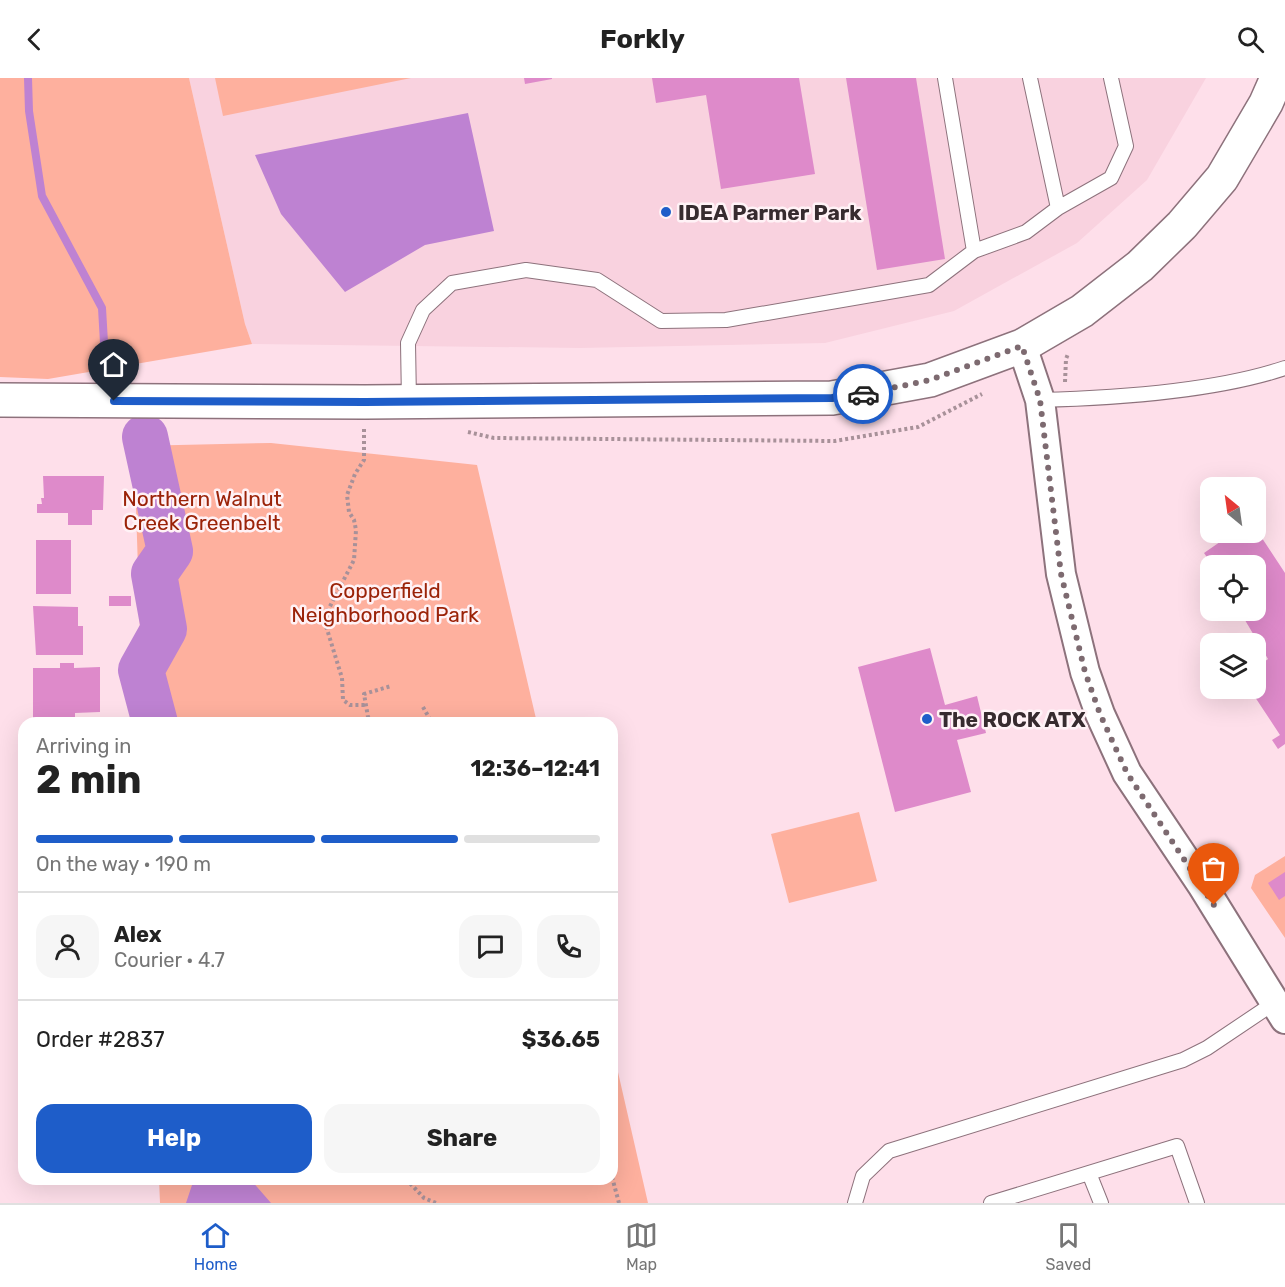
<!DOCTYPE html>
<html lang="en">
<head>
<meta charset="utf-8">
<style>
	:root { --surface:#fff; --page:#f6f6f6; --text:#222; --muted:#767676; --line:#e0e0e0; --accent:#1e5dc9 }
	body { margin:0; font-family:Rubik,sans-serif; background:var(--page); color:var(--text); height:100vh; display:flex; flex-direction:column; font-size:22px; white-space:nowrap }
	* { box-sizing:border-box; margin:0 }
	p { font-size:20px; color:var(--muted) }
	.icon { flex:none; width:33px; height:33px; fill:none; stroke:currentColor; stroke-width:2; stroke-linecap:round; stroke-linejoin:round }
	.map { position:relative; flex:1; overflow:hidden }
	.sheet { position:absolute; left:18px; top:639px; width:600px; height:468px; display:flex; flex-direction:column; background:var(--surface); border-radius:18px; box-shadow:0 6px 24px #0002 }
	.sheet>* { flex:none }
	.needle { width:39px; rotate:331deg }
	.fabs { position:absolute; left:1200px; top:399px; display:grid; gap:12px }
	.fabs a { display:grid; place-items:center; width:66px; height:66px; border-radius:12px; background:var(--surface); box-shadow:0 6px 24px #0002; font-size:30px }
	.pin { position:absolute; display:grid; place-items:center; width:51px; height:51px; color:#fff; margin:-62px -26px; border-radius:50% 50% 50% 0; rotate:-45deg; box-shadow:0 0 6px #0007 }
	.pin .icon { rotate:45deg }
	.courier { position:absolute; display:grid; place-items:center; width:60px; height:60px; margin:-30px; border:4px solid #1e5dc9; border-radius:50%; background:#fff; color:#222; box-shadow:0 2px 8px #0007 }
	.overview em { font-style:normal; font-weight:700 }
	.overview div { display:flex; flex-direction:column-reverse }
	.overview { display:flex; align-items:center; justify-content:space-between; height:102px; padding:0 18px }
	h1 { font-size:39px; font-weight:700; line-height:45px }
	.bar { display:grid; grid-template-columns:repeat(4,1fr); gap:9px 6px; align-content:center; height:72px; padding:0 18px }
	.bar i { height:8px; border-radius:4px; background:var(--line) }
	.bar .active { background:var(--accent) }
	.bar p { grid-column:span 4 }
	.line { display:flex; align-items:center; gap:15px; padding:0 18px; border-top:2px solid var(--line) }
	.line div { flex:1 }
	.round { display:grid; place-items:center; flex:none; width:63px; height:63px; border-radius:18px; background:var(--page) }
	.cta { display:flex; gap:12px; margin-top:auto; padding:12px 18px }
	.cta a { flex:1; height:69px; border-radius:18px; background:var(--accent); color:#fff; font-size:24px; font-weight:700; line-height:69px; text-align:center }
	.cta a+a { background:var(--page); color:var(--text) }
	header { display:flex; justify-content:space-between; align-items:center; height:78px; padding:0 18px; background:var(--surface); font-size:27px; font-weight:700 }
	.tab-bar { display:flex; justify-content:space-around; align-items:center; height:84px; border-top:2px solid var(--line); background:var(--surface); font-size:16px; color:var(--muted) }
	.tab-bar a { display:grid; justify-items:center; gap:3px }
	.tab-bar .active { color:var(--accent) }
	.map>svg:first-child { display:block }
</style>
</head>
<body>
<header><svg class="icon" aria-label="back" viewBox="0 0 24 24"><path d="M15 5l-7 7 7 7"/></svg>Forkly<svg class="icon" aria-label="search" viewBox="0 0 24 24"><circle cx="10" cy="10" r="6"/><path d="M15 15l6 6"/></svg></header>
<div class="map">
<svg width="1285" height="1125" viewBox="0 0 1285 1125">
	<rect width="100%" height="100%" fill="#fedfea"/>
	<path fill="#f9d2df" d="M 189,0 L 1206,0 L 1147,102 L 1077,165 L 954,233 L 825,265 L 580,270 L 252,266 L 245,246 Z"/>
	<path fill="#feb09e" d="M 0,0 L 189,0 L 245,246 L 252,266 L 48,301 L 0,299 Z
		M 215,0 L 411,0 L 223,38 Z
		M 271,365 L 477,387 L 537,645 L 143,645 L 134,368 Z
		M 859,734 L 877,803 L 789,825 L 771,756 Z
		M 1285,778 L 1285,860 L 1251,810 L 1255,797 Z
		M 612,968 L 648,1125 L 160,1125 L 159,1101 L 612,1101 Z"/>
	<path fill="#be82d2" d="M 468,35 L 494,153 L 425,167 L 345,214 L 281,136 L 255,77 Z
		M 194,1101 L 250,1101 L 271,1125 L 186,1125 Z"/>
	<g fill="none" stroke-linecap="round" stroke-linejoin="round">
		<path stroke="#be82d2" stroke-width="8" d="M 28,0 L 29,33 L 42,118 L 102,230 L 105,282"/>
		<path stroke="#be82d2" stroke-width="46" d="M 145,359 L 170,473 L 154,496 L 164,551 L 141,592 L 155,645"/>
	</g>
	<path fill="#de8aca" d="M 524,0 L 552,0 L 552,1 L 525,6 Z
		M 652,0 L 799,0 L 815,96 L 721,111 L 706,17 L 656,25 Z
		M 846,0 L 916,0 L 945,181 L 877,192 Z
		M 43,398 L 104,398 L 103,432 L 92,432 L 92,447 L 68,447 L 68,435 L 37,435 L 37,426 L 42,426 L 41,420 L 44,420 Z
		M 1256,451 L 1285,495 L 1285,666 L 1278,671 L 1272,662 L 1280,657 L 1249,610 L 1256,610 L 1256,590 L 1268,581 L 1239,532 L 1256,532 L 1256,488 L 1213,488 L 1204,475 L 1230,457 L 1235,463 L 1249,454 L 1256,454 Z
		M 36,462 L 71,462 L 71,516 L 36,516 Z
		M 109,518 L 131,518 L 131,528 L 109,528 Z
		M 33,528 L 78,529 L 78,548 L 83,548 L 83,577 L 36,577 Z
		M 930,570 L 945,627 L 977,618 L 986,655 L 957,662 L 971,714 L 895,734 L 858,589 Z
		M 60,585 L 74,585 L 74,590 L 100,589 L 100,634 L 75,635 L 75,643 L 33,640 L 33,590 L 60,590 Z
		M 1285,794 L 1285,818 L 1279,822 L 1268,805 Z
		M 41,1101 L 97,1101 L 97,1105 L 41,1105 Z"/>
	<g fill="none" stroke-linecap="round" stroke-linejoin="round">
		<defs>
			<path id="lane" d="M 945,0 L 974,173
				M 1030,0 L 1058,130
				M 1040,322 C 1117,320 1213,314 1285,290
				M 409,323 L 408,265 L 423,232 L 452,205 L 526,192 L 597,202 L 661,243 L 726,242 L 929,207 L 974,173 L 1026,154 L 1058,130 L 1111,100 L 1126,68 L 1111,0
				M 1089,1095 L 1101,1125
				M 855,1125 L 863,1098 L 889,1073 L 1183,982 L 1207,970 L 1274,925
				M 991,1125 L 1177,1068 L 1197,1125"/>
			<path id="street" d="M 1022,268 L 1040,322 L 1061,496 L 1085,594 L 1100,636 L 1127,695 L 1202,807 L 1285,941"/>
			<path id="secondary" d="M 0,322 L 365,324 L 832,320 L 930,302 L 1022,268 L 1082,233 L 1140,188 L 1182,147 L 1222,100 L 1266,25 L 1277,0"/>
		</defs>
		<use href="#lane" stroke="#8d727c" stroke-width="16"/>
		<use href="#street" stroke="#8d727c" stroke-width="32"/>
		<use href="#secondary" stroke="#8d727c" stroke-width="36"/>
		<path stroke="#a89199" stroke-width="4" stroke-dasharray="3 3" stroke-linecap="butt" d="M 1065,304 L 1066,281 L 1068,276
			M 364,351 L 364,382 L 355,396 L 347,417 L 349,434 L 354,442 L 356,452 L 354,482 L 327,534 L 326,548 L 342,600 L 343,622 L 350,627 L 365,627
			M 468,354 L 494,360 L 835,363 L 918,349 L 982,316
			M 423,629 L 432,645
			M 372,645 L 368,639 L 364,616 L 391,608
			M 612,1099 L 619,1125
			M 406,1101 L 424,1120 L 436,1125"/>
		<use href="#lane" stroke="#fff" stroke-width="14"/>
		<use href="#street" stroke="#fff" stroke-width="28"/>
		<use href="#secondary" stroke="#fff" stroke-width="33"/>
	</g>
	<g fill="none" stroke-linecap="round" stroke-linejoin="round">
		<path stroke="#7d6a70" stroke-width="6" stroke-dasharray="0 10.8" d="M 863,316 L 930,302 L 1022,268 L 1040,322 L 1061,496 L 1085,594 L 1100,636 L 1127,695 L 1214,827"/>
		<path stroke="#1e5dc9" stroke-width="8" d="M 114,323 L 365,324 L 832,320 L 863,316"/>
	</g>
	<g fill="#1e5dc9" stroke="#fff2f6" stroke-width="2">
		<circle cx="666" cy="134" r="6"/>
		<circle cx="927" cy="641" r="6"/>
	</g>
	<g text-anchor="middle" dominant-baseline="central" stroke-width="5" stroke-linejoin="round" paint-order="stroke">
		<g font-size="21" font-weight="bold" fill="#372b2f" stroke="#fff2f6" text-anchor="start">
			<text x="678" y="134">IDEA Parmer Park</text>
			<text x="939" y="641">The ROCK ATX</text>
		</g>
		<g font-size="21" fill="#9b2309" stroke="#fff2f6">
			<text x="202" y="420">Northern Walnut<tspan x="202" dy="24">Creek Greenbelt</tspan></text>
			<text x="385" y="512">Copperfield<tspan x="385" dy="24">Neighborhood Park</tspan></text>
		</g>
	</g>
</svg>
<div class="fabs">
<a><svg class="needle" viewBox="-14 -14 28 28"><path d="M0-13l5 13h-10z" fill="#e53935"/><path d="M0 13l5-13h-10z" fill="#767676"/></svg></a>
<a><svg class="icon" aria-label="locate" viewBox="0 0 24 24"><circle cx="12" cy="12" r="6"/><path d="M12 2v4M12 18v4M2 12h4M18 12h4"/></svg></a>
<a><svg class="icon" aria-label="layers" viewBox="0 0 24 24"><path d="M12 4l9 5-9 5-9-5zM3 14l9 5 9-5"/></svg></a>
</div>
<div class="pin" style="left:1214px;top:827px;background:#ea580c"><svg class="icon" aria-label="bag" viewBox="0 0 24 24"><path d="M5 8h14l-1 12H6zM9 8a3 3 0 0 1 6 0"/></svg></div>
<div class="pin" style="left:114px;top:323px;background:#1f2937"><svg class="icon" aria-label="home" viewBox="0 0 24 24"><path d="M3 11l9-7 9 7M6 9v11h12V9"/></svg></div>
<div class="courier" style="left:863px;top:316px"><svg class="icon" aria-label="car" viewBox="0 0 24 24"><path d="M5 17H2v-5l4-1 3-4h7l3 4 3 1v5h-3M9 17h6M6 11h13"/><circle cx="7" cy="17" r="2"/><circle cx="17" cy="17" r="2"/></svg></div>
<section class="sheet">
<div class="overview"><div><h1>2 min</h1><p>Arriving in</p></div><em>12:36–12:41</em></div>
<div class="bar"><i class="active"></i><i class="active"></i><i class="active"></i><i></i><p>On the way · 190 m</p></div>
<div class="line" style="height:108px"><a class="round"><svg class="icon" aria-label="person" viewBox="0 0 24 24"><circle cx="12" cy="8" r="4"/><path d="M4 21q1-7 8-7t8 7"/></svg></a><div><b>Alex</b><p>Courier · 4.7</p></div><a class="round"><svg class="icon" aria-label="chat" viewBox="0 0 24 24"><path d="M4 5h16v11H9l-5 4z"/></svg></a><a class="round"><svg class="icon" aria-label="phone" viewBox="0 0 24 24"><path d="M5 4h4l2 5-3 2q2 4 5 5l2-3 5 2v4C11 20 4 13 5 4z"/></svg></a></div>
<div class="line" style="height:78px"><div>Order #2837</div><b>$36.65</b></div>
<div class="cta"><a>Help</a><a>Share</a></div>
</section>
</div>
<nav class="tab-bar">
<a class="active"><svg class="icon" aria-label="home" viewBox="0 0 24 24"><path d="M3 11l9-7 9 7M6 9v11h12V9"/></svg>Home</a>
<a><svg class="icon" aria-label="map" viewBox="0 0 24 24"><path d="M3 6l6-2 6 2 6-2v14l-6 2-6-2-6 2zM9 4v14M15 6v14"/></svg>Map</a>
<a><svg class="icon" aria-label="saved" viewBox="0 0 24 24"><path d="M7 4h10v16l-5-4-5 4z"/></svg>Saved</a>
</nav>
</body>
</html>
